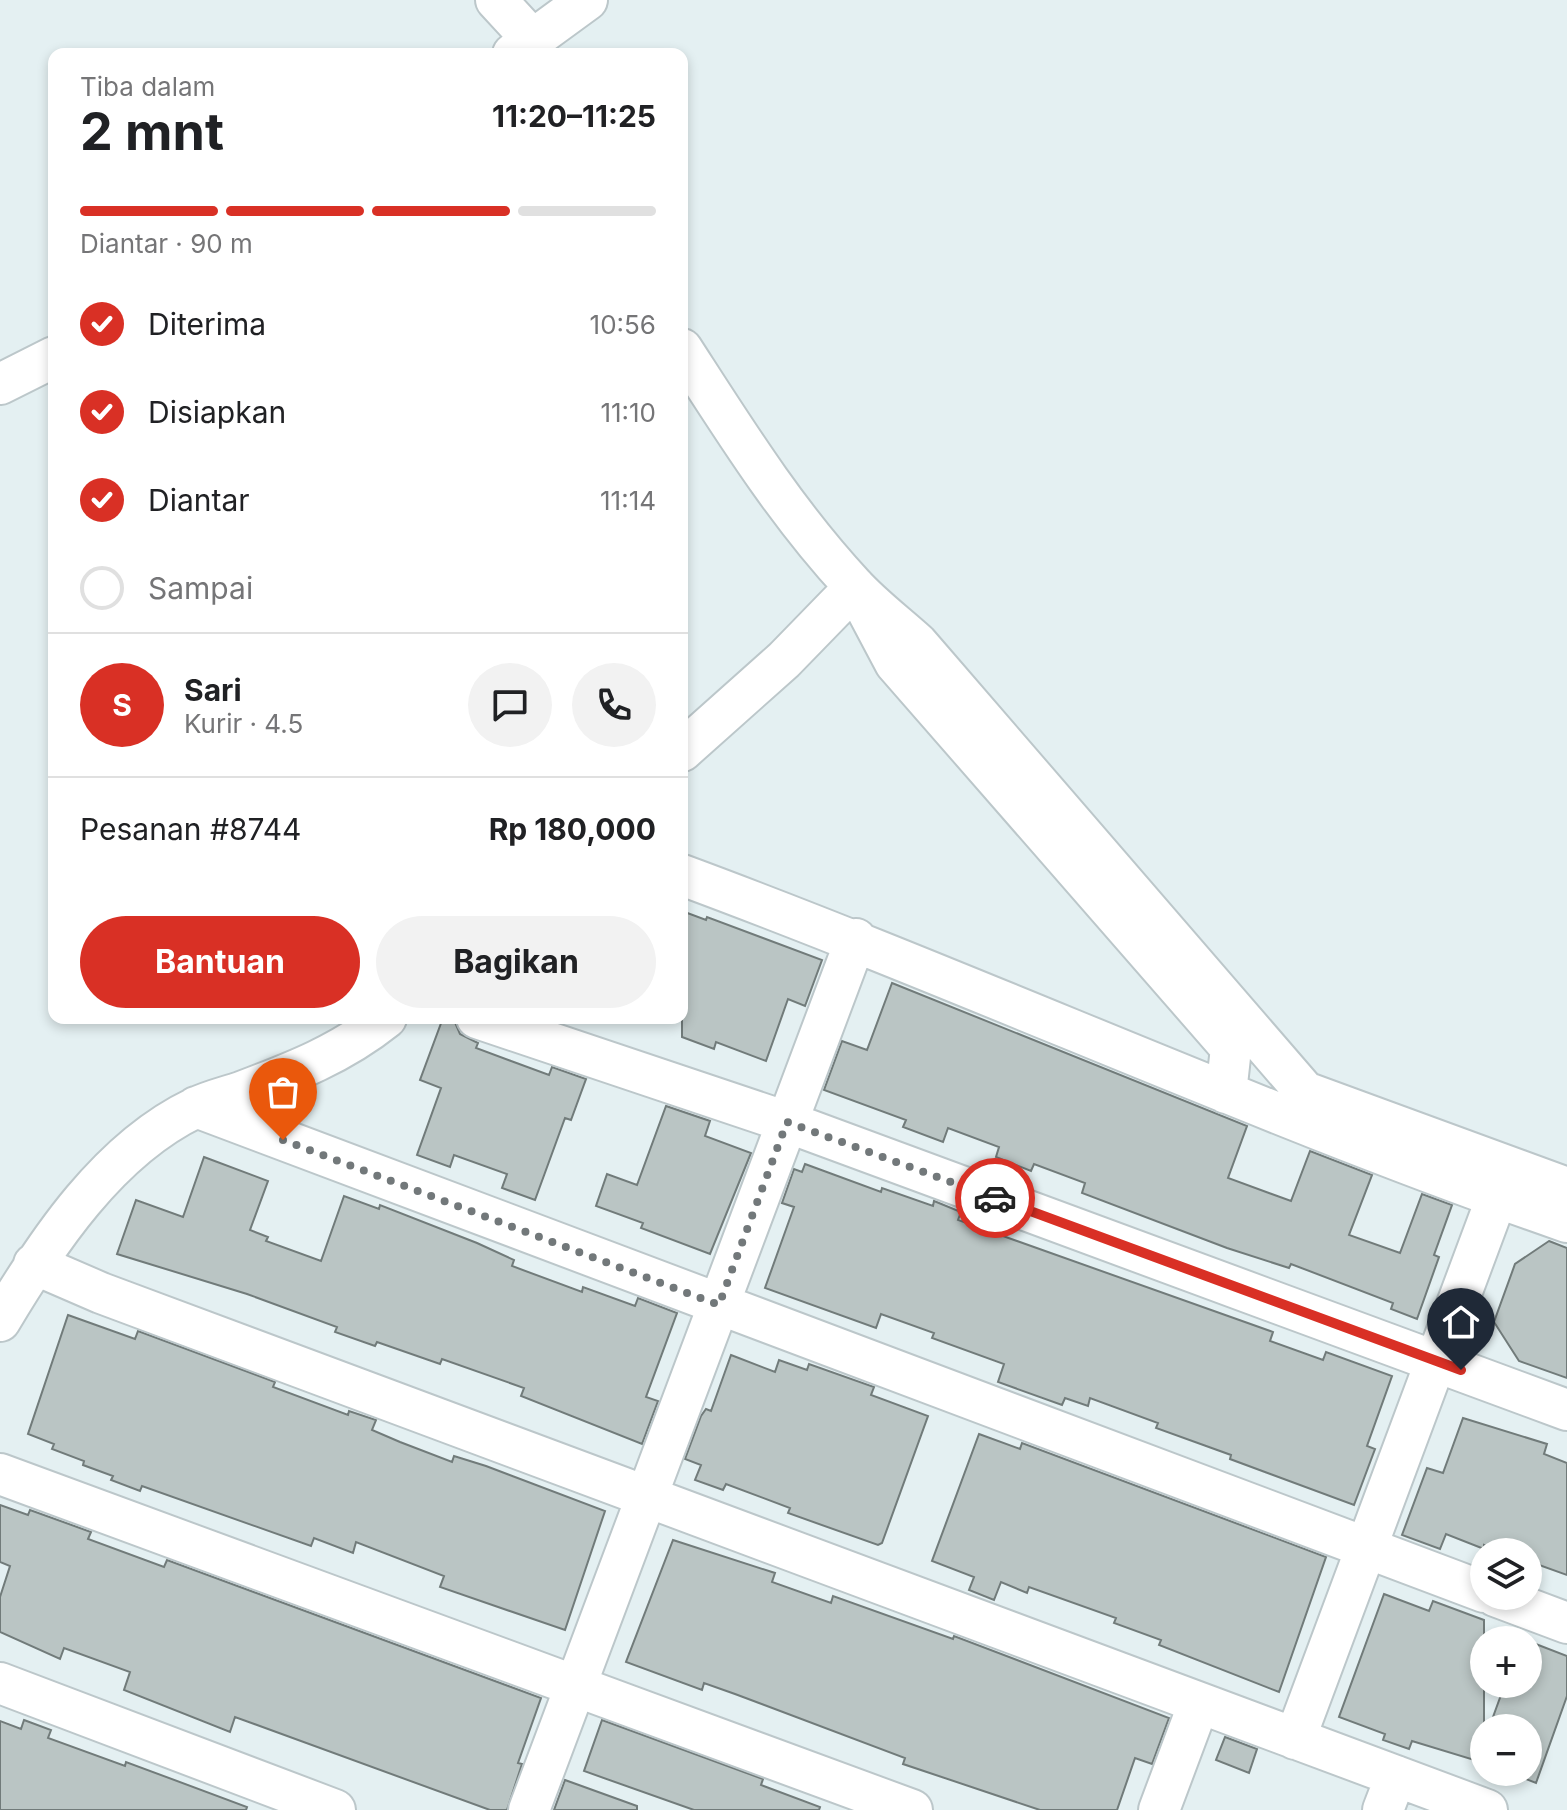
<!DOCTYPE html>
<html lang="id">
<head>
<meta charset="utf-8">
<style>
	:root { --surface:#fff; --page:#f2f2f2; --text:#202124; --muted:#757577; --line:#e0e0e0; --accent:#d93025 }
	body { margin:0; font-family:Inter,sans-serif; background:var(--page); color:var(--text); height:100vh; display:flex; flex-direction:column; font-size:30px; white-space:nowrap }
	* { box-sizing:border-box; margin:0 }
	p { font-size:26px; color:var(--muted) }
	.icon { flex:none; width:44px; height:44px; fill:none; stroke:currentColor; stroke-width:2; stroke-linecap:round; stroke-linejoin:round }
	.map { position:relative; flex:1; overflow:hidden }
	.sheet { position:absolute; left:48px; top:48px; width:640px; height:976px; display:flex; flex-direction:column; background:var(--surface); border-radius:16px; box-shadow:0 4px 12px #0003 }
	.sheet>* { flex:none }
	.controls { position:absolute; left:1470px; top:1538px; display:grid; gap:16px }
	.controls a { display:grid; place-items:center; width:72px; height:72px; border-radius:50%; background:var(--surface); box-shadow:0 4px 12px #0003; font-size:40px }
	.pin { position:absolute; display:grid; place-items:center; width:68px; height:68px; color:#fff; margin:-82px -34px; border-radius:50% 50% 50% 0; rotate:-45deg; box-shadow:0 0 8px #0007 }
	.pin .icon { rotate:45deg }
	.courier { position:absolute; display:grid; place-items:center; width:80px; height:80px; margin:-40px; border:6px solid #d93025; border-radius:50%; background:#fff; color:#222; box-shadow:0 2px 10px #0007 }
	.summary em { font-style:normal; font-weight:700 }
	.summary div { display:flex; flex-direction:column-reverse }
	.summary { display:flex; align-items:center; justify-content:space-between; height:136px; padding:0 32px }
	h1 { font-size:52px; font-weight:700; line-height:60px }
	.bar { display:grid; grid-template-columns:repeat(4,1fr); gap:12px 8px; align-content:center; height:96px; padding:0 32px }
	.bar i { height:10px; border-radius:6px; background:var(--line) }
	.bar .selected { background:var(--accent) }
	.bar p { grid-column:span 4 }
	.line { display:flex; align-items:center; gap:20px; padding:0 32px; border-top:2px solid var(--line) }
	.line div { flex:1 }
	.round { display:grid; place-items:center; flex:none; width:84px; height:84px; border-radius:42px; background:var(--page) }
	ol { padding:0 32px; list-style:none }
	li { display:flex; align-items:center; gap:24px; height:88px }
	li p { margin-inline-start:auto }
	li .icon { padding:8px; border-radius:50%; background:var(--accent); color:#fff; stroke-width:4 }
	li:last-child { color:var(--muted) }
	li i { width:44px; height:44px; border:4px solid var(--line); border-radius:50% }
	.cta { display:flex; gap:16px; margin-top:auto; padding:16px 32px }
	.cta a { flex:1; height:92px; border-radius:48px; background:var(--accent); color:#fff; font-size:32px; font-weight:700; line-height:92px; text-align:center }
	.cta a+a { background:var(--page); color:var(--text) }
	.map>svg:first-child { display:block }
</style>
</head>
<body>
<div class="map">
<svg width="1567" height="1810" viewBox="0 0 1567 1810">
	<rect width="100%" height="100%" fill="#e4f0f2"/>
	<path fill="#bac5c4" stroke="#717b7a" stroke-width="2" d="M 682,911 L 706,920 L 707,917 L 822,960 L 805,1006 L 788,999 L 766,1061 L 716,1042 L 714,1049 L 682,1037 Z
		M 892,983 L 1247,1126 L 1228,1178 L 1291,1201 L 1310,1151 L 1372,1175 L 1349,1235 L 1400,1253 L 1422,1194 L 1452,1205 L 1434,1255 L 1439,1257 L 1417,1319 L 1391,1309 L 1393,1303 L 1291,1264 L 1289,1268 L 1227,1248 L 1082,1193 L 1085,1183 L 1034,1164 L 1031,1171 L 996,1157 L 999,1147 L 948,1128 L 943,1142 L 903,1127 L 906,1120 L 824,1090 L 842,1041 L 867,1050 Z
		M 443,1018 L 454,1020 L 460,1034 L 478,1043 L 476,1048 L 549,1075 L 552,1067 L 586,1079 L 571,1120 L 565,1118 L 535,1200 L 502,1188 L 507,1174 L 454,1155 L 450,1167 L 417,1155 L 441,1088 L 420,1080 Z
		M 666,1106 L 710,1121 L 705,1136 L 751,1153 L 710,1254 L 641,1228 L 643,1223 L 596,1206 L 607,1174 L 637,1185 Z
		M 204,1157 L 268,1181 L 250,1230 L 268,1237 L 266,1241 L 321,1261 L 344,1196 L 379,1209 L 380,1205 L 477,1243 L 514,1260 L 512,1266 L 582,1292 L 583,1287 L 635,1306 L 638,1298 L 677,1313 L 646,1397 L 658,1401 L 642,1444 L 521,1396 L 524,1388 L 442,1359 L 440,1364 L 377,1342 L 375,1346 L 335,1332 L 337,1327 L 247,1294 L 117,1254 L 136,1200 L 183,1217 Z
		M 805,1164 L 881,1192 L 882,1188 L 933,1206 L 934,1201 L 961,1212 L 958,1220 L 1273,1332 L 1270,1341 L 1323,1360 L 1326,1352 L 1392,1376 L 1367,1446 L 1375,1449 L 1354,1505 L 1230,1459 L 1231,1455 L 1156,1428 L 1158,1423 L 1090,1398 L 1088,1406 L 1065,1398 L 1062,1405 L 998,1382 L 1004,1364 L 932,1338 L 934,1333 L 881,1314 L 876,1328 L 765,1288 L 794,1207 L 782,1203 L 794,1169 L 802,1172 Z
		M 1549,1241 L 1567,1248 L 1567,1378 L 1519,1361 L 1494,1322 L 1515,1264 Z
		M 68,1315 L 135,1339 L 138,1331 L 275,1382 L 273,1387 L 348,1415 L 349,1411 L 376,1420 L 372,1430 L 400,1442 L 452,1462 L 454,1456 L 486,1466 L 605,1511 L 565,1630 L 440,1587 L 444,1576 L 356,1542 L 353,1553 L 314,1538 L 311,1546 L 142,1486 L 140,1491 L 111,1480 L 113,1476 L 83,1465 L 84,1461 L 52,1449 L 54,1444 L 28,1434 Z
		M 731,1355 L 775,1372 L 779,1360 L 807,1370 L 809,1364 L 874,1387 L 871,1395 L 928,1416 L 882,1543 L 878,1545 L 788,1513 L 790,1508 L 726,1484 L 723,1490 L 695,1480 L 701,1465 L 685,1459 L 701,1416 L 706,1409 L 711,1411 Z
		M 1463,1418 L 1547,1444 L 1544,1454 L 1567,1463 L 1567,1575 L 1528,1561 L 1528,1552 L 1504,1552 L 1484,1545 L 1484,1549 L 1446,1534 L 1440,1549 L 1402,1535 L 1427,1468 L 1443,1473 Z
		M 979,1434 L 1020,1449 L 1022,1443 L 1326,1557 L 1279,1692 L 1159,1645 L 1161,1640 L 1114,1623 L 1116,1618 L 1029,1587 L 1027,1593 L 1001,1582 L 994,1600 L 969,1590 L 974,1577 L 932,1561 Z
		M 0,1505 L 28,1515 L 30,1510 L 91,1532 L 88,1539 L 164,1567 L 167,1560 L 541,1698 L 518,1763 L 522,1764 L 507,1810 L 490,1810 L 235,1717 L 230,1732 L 124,1690 L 130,1672 L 64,1648 L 60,1659 L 0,1632 L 0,1597 L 10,1566 L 0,1562 Z
		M 673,1540 L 775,1573 L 772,1582 L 831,1603 L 833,1596 L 953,1639 L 954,1636 L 1169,1718 L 1152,1764 L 1135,1758 L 1117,1810 L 1040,1810 L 903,1764 L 905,1758 L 735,1694 L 704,1683 L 702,1690 L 626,1662 Z
		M 1384,1594 L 1429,1611 L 1433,1601 L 1484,1620 L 1484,1763 L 1412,1741 L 1409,1749 L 1383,1740 L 1385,1734 L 1339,1717 Z
		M 1528,1641 L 1567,1656 L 1567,1696 L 1536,1783 L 1508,1772 L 1528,1772 L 1528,1728 L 1489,1728 L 1505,1684 L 1528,1684 Z
		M 24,1720 L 51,1730 L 48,1738 L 125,1766 L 126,1762 L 247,1807 L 246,1810 L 0,1810 L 0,1721 L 21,1729 Z
		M 602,1720 L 763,1779 L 761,1785 L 820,1807 L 819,1810 L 694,1810 L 584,1771 Z
		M 1225,1737 L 1257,1749 L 1249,1773 L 1216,1760 Z
		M 565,1780 L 637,1806 L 637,1810 L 554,1810 Z"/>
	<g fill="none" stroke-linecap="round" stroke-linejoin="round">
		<defs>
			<path id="street" d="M 496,0 L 532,39
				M 513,54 L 587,0
				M 682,349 C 735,431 786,513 853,585 C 872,606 896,624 917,643 L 1305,1092 L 1567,1188
				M 0,384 L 54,357
				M 868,612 L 895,663 L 1231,1048 L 1226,1093
				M 682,751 L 784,660 L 855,587
				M 682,875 C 979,985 1267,1118 1567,1222
				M 477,1018 L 787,1122 L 1567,1410
				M 196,1107 L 1484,1592
				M 34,1264 L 101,1293 L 1487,1810
				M 0,1321 C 47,1242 109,1149 195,1108 C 209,1101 226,1097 241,1092 C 294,1072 341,1054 386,1018
				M 0,1474 L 912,1810
				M 1495,1596 L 1567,1623
				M 0,1683 L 335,1810
				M 1295,1739 L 1497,1197
				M 529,1810 L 856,939
				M 1159,1810 L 1199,1703
				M 1383,1810 L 1396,1776"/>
		</defs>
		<use href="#street" stroke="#bcc7ca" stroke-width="44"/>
		<use href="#street" stroke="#fff" stroke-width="40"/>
	</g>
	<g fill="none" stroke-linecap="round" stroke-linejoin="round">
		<path stroke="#72787a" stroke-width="8" stroke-dasharray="0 14.4" d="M 283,1140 L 719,1305 L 787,1122 L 995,1198"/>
		<path stroke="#d93025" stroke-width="10" d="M 995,1198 L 1461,1370"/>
	</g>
</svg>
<div class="controls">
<a><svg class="icon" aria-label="layers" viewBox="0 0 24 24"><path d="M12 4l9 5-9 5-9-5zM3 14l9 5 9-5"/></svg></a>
<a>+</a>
<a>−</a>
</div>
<div class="pin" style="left:283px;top:1140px;background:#ea580c"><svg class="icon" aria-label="bag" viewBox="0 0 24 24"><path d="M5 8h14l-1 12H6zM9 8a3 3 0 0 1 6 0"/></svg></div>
<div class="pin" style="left:1461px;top:1370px;background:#1f2937"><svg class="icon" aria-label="home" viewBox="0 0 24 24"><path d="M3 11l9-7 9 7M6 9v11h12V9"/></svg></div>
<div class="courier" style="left:995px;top:1198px"><svg class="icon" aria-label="car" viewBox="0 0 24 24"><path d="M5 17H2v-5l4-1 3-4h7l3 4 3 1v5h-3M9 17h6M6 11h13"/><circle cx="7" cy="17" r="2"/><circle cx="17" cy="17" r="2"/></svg></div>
<section class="sheet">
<div class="summary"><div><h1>2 mnt</h1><p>Tiba dalam</p></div><em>11:20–11:25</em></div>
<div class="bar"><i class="selected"></i><i class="selected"></i><i class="selected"></i><i></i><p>Diantar · 90 m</p></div>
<ol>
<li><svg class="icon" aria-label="check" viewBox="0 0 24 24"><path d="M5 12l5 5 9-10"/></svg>Diterima<p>10:56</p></li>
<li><svg class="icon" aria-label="check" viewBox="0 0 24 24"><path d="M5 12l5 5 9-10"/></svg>Disiapkan<p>11:10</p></li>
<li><svg class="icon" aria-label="check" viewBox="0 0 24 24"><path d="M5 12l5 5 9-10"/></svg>Diantar<p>11:14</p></li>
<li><i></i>Sampai</li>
</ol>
<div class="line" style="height:144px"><b class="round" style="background:var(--accent);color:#fff">S</b><div><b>Sari</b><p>Kurir · 4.5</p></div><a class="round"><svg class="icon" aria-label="chat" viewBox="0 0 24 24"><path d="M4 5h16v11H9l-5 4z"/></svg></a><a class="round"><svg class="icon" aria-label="phone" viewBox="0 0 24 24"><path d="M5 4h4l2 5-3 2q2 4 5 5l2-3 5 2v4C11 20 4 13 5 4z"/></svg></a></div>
<div class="line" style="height:104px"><div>Pesanan #8744</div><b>Rp 180,000</b></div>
<div class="cta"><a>Bantuan</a><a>Bagikan</a></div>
</section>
</div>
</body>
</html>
